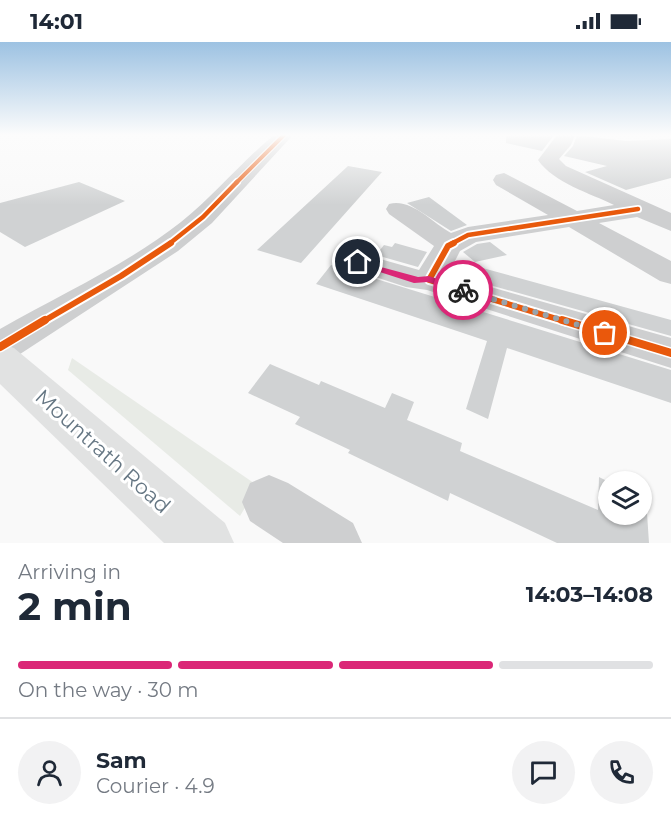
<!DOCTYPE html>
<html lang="en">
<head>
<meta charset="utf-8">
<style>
	:root { --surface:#fff; --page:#f2f2f3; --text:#1f2937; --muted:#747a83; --line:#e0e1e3; --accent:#db2777 }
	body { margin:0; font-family:Montserrat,sans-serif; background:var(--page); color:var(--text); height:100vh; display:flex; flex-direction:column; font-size:22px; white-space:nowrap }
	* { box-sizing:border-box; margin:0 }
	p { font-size:20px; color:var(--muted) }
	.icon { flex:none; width:33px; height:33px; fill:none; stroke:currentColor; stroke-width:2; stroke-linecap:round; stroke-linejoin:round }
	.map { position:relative; height:501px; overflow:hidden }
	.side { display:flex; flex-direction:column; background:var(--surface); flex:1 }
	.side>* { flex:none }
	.fabs { position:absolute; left:598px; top:429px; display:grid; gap:12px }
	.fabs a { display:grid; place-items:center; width:54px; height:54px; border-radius:50%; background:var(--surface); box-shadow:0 2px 4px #0004; font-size:30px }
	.pin { position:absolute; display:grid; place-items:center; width:51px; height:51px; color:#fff; margin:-26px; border:3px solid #fff; border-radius:50%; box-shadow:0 2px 6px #0007 }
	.courier { position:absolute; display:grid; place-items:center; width:60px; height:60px; margin:-30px; border:4px solid #db2777; border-radius:50%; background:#fff; color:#222; box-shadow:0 2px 8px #0007 }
	.headline em { font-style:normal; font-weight:700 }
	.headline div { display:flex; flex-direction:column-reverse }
	.headline { display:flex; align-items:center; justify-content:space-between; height:102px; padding:0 18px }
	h1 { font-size:39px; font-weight:700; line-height:45px }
	.bar { display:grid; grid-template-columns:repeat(4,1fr); gap:9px 6px; align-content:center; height:72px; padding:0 18px }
	.bar i { height:8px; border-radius:4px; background:var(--line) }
	.bar .selected { background:var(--accent) }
	.bar p { grid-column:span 4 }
	.line { display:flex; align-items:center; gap:15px; padding:0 18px; border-top:2px solid var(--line) }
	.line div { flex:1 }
	.round { display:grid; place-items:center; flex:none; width:63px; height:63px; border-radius:32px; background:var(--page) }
	.status { display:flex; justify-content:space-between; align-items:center; height:42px; padding:0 30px; background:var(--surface); direction:ltr }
	.status svg { height:16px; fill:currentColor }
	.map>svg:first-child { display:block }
</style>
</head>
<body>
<div class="status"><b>14:01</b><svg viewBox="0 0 49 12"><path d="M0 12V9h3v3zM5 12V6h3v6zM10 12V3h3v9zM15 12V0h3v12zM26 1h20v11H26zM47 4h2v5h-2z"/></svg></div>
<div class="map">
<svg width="671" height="501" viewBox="0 0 671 501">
	<rect width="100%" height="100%" fill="#f9f9f9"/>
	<path fill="#e8ebe6" d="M 72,316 L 258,444 L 240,474 L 68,328 Z"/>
	<path fill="#d0d2d3" d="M 506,93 L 554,93 L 542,109 L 506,101 Z
		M 577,93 L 626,99 L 671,97 L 671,136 L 626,148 L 585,130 L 607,124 L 564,114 L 573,104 Z
		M 348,124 L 382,130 L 301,221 L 257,208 Z
		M 79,140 L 125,159 L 25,205 L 0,190 L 0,161 Z
		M 429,155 L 467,183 L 451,189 L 407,161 Z
		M 490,200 L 507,213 L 475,220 L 463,210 L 477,202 Z
		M 395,201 L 427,210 L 418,225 L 376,213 L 384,203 L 392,205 Z
		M 457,219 L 671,278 L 671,294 L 451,232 Z
		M 331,223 L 671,328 L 671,361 L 507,306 L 488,377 L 466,367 L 487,299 L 316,242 Z
		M 270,322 L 319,343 L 321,339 L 385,366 L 392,351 L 414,360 L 407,378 L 462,401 L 460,409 L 598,468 L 599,435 L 609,440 L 609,472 L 642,472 L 642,454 L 646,456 L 649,501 L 557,501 L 450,451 L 448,459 L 348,411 L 350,408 L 295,382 L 300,375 L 248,351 Z"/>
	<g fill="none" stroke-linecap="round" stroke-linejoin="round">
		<path fill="#cecfd0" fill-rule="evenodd" d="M 274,93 L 293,93 L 212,181 L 178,209 L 14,316 L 0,320 L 0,287 C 61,252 125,224 181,180 C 214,154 241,120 274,93 Z
			M 557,93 L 575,93 L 571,103 L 559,117 L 566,124 L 671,171 L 671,189 L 637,175 L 599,181 L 671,219 L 671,242 L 660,239 L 569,185 L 476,200 L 460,209 L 448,233 L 671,296 L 671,326 L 427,248 L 406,245 L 348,226 L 344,220 L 348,214 L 359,211 L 419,228 L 434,204 L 389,172 L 386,167 L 389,162 C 412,156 432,181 451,191 L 468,185 L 548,173 L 496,143 L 493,138 L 496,133 L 504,131 L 577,169 L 614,163 C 590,151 554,141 538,118 Z
			M 269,433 L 288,441 L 353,481 L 362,501 L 283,501 L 250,479 L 242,460 L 250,441 Z"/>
		<path fill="#e1e2e2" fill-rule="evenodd" d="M 0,301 L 14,306 L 225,481 L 234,501 L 164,501 L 0,342 Z"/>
		<defs>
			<path id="cycleway-far3" d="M 236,141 L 284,93"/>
			<path id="cycleway-far2" d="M 169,202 L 203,175 L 237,140
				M 451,202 L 468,193 L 638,167"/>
			<path id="cycleway-far1" d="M 454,201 L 448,204 L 429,238 L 567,280
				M 42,280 L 121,234 L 171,201"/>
			<path id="cycleway" d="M 562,278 L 671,311
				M 0,305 L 45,278"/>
		</defs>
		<use href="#cycleway-far3" stroke="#fff" stroke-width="6"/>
		<use href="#cycleway-far2" stroke="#fff" stroke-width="8"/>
		<use href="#cycleway-far1" stroke="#fff" stroke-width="10"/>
		<use href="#cycleway" stroke="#fff" stroke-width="11"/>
		<use href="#cycleway-far3" stroke="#e8590c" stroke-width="4"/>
		<use href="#cycleway-far2" stroke="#e8590c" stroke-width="4.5"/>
		<use href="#cycleway-far1" stroke="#e8590c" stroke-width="6"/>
		<use href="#cycleway" stroke="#e8590c" stroke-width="8"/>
	</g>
	<linearGradient id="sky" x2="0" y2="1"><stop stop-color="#9dc2e2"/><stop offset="0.57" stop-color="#fcfcfc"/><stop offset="1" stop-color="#fcfcfc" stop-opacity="0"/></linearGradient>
	<rect width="671" height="163" fill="url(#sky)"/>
	<path fill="#db2777" d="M 355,218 L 418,235 L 429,234 L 468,248 L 463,251 L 428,240 L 414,241 L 355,222 Z"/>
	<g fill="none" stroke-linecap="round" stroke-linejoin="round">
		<path stroke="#99a4ac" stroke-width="6" stroke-dasharray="0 10.8" d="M 463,248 L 605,291"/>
	</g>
	<g text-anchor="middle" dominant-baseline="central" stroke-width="6" stroke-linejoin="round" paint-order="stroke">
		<g font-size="21" fill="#657683" stroke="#fff">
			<text transform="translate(103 409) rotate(42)">Mountrath Road</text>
		</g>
	</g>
</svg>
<div class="fabs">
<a><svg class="icon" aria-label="layers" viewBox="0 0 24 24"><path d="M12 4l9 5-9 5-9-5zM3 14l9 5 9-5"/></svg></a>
</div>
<div class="pin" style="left:605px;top:291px;background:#ea580c"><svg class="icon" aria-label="bag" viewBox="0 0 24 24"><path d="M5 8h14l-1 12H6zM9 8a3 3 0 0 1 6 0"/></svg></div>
<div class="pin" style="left:358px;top:220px;background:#1f2937"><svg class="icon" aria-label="home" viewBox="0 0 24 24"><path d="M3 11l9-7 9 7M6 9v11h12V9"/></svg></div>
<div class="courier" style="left:463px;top:248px"><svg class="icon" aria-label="bike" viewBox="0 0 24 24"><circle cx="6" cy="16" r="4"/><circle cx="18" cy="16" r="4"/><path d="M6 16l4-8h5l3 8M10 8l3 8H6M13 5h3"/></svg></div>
</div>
<section class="side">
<div class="headline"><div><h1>2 min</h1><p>Arriving in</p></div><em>14:03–14:08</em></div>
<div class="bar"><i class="selected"></i><i class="selected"></i><i class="selected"></i><i></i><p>On the way · 30 m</p></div>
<div class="line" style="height:108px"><a class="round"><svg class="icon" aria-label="person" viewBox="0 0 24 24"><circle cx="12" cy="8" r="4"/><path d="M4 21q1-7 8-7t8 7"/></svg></a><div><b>Sam</b><p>Courier · 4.9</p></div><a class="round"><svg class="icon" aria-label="chat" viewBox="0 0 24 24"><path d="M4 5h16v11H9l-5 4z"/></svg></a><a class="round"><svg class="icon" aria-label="phone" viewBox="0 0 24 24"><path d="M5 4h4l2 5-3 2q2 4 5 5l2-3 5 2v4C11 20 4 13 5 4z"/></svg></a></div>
</section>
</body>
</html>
